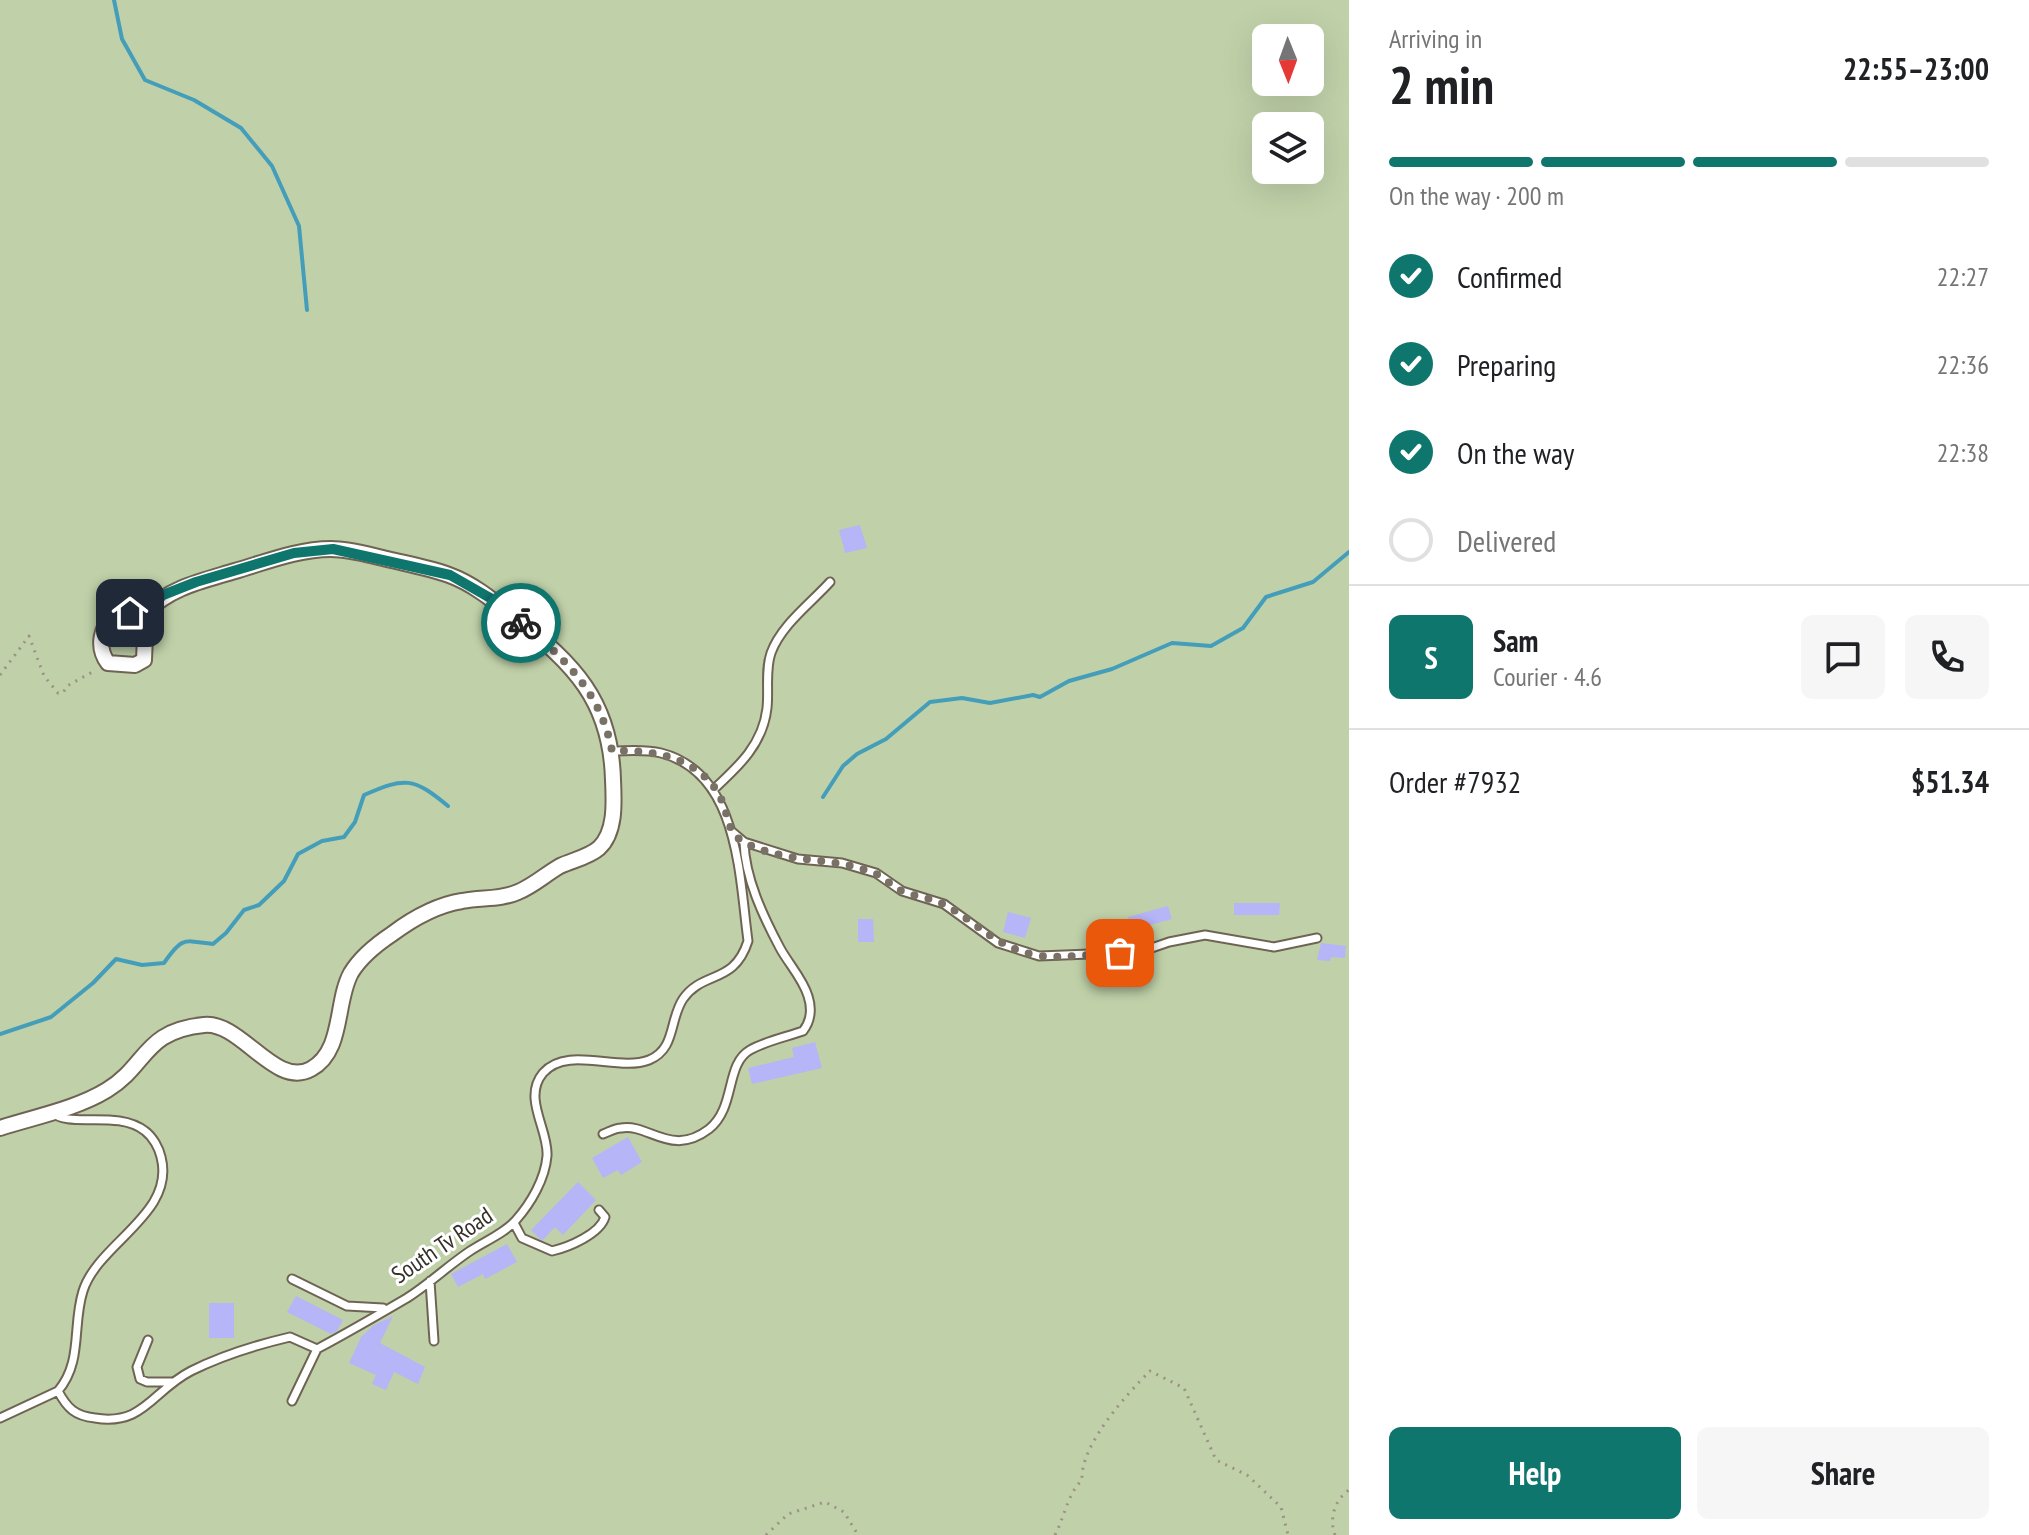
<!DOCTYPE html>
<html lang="en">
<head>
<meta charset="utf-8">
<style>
	:root { --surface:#fff; --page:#f6f6f6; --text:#202124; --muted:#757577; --line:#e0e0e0; --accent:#0f766e }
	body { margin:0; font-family:"PT Sans Narrow",sans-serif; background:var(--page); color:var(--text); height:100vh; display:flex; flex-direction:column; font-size:30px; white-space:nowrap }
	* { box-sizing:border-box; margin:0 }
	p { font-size:26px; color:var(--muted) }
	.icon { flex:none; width:44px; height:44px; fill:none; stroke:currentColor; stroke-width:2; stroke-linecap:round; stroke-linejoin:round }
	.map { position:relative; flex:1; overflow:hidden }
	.panel { display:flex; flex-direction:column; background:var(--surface); width:680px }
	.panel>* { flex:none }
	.needle { width:52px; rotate:179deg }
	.fabs { position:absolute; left:1252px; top:24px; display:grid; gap:16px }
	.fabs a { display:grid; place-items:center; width:72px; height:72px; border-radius:12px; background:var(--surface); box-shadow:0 8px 32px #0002; font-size:40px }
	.pin { position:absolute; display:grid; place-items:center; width:68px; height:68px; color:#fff; margin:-34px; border-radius:16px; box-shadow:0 4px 12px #0006 }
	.courier { position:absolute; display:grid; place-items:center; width:80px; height:80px; margin:-40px; border:6px solid #0f766e; border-radius:50%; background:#fff; color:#222; box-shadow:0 2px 10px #0007 }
	.overview em { font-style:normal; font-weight:800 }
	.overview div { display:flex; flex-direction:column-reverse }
	.overview { display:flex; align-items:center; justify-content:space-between; height:136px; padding:0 40px }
	h1 { font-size:52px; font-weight:800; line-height:60px }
	.bar { display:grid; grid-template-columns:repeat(4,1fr); gap:12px 8px; align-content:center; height:96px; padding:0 40px }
	.bar i { height:10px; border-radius:6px; background:var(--line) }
	.bar .current { background:var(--accent) }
	.bar p { grid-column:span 4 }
	.line { display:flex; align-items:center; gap:20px; padding:0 40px; border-top:2px solid var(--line) }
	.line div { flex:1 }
	.round { display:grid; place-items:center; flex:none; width:84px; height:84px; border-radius:12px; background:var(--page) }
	ol { padding:0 40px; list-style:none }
	li { display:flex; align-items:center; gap:24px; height:88px }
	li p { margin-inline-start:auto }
	li .icon { padding:8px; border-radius:50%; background:var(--accent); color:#fff; stroke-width:4 }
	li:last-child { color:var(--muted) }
	li i { width:44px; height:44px; border:4px solid var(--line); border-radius:50% }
	.action { display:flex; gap:16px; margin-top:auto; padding:16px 40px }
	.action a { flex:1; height:92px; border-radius:12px; background:var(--accent); color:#fff; font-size:32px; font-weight:800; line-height:92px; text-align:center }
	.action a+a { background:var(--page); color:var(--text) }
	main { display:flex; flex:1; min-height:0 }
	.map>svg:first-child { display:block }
</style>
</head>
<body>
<main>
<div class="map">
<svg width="1349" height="1535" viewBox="0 0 1349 1535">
	<rect width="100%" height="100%" fill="#f7ebd8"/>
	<path fill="#c0d1a9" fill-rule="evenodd" d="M 0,0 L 1349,0 L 1349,1535 L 0,1535 ZM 1266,38 L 1310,38 L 1310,82 L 1266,82 ZM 1266,126 L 1310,126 L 1310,170 L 1266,170 Z"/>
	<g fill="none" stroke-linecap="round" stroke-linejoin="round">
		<path stroke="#459eb9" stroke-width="4" d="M 114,0 L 122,39 L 145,80 L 194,100 L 241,128 L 272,166 L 299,226 L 307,310
			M 823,797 L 843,766 L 857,754 L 886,739 L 930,702 L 962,698 L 990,703 L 1033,695 L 1040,697 L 1069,681 L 1112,669 L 1172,643 L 1211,646 L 1243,628 L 1266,597 L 1313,582 L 1349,552
			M 0,1034 L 51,1017 L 93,983 L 116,959 L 142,965 L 164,963 C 182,937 183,940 213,944 L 226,933 L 244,910 L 259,905 L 284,881 L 298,854 L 322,841 L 344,837 L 355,822 L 364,795 C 405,777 413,777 448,806"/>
	</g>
	<path fill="#b5b5f7" d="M 860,525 L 867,548 L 845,553 L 839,530 Z
		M 1234,903 L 1280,903 L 1279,915 L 1234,915 Z
		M 1168,906 L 1172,919 L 1132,930 L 1128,917 Z
		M 1008,912 L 1031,918 L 1025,938 L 1003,932 Z
		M 858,919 L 873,919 L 874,942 L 858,942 Z
		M 1321,943 L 1346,946 L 1345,958 L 1331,957 L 1330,961 L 1317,960 Z
		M 815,1042 L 822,1068 L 752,1084 L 748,1068 L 794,1057 L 792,1048 Z
		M 628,1137 L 642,1162 L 621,1175 L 618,1170 L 603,1178 L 592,1158 Z
		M 578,1182 L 596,1200 L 563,1235 L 555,1227 L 543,1240 L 540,1239 L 531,1230 Z
		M 507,1244 L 517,1262 L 485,1279 L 483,1274 L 458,1287 L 451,1274 Z
		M 296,1296 L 343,1320 L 337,1331 L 331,1334 L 287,1312 Z
		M 209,1303 L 234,1303 L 234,1338 L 209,1338 Z
		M 393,1316 L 380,1343 L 425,1367 L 418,1384 L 394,1372 L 386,1390 L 372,1384 L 376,1375 L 349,1363 L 361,1337 L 374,1325 Z"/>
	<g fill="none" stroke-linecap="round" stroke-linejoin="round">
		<defs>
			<path id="lane" d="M 714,789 C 739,766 763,744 767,708 C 769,690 765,670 771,653 C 781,625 811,603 830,582
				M 731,831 L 744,842 L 798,859 L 842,863 L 876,873 L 902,891 L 944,904 L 998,943 L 1039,956 L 1140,952 L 1169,942 L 1205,935 L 1274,947 L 1317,938
				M 52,1112 C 68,1129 117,1109 145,1131 C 153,1137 159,1148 161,1157 C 176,1214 98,1243 83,1291 C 72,1325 83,1362 58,1391 C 67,1408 75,1416 95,1418 C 144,1426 152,1391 191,1371 C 223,1355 256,1345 290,1337 L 317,1349 C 347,1333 378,1315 407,1298 C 429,1284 449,1265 470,1251 C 485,1241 505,1233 516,1220 C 531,1203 545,1179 547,1156 C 549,1130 522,1098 543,1073 C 567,1045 618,1072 649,1060 C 676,1049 669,1020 683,999 C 703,970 734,985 748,941 C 739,875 739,773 661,753 C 645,749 628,751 612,751
				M 603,1134 C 609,1132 615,1128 621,1128 C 649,1123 671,1158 709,1129 C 736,1108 725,1064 750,1050 C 766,1041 786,1037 803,1031 C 811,1021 812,1008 808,996 C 803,979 788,963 780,948 C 763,916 745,878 744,842
				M 514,1223 L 522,1238 L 552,1251 C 569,1247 600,1234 605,1217 L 599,1210
				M 292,1279 L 347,1306 L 383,1308
				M 430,1281 L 434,1341
				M 148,1340 L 137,1367 L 140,1379 L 147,1382 L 172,1382
				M 292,1401 L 317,1349
				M 0,1418 L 58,1391"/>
			<path id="street" d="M 146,612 L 144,660 L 135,665 L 108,663 C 96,647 101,627 114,614 Z
				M 0,1128 C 34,1117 76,1109 107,1090 C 148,1065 143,1031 204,1025 C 241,1021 275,1089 311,1069 C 344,1051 335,1002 351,973 C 360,958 377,944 392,934 C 412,919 437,905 462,901 C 481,897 500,900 518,892 C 533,886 546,874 560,866 C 573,860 589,857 599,848 C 616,832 614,802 613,780 C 611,701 574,664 515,618 C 495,602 474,584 449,575 C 430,568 408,564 387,559 C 369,555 350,549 331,549 C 298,549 266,562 235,571 C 202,581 171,587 146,612"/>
		</defs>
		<use href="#lane" stroke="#6f6454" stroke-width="11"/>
		<use href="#street" stroke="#6f6454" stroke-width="18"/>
		<path stroke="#9b9285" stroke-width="3" stroke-dasharray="2 6" stroke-linecap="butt" d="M 0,675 L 29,636 L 44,676 L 58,693 L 63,693 L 67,686 L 96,670
			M 766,1535 L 788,1514 L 825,1502 L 844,1512 L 858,1535
			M 1055,1535 C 1065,1516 1067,1495 1082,1480 C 1080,1445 1127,1394 1150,1371 L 1184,1388 L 1216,1460 L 1247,1475 L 1281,1507 L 1288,1535
			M 1335,1535 C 1329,1520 1334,1500 1349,1490"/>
		<use href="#lane" stroke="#fff" stroke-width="7"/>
		<use href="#street" stroke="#fff" stroke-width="14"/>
	</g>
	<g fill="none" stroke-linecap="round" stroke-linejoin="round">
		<path stroke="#797166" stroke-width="8" stroke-dasharray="0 14.4" d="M 521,623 C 565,658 601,693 612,751 C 656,749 707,759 724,806 C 729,821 729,834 744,842 C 783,864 833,856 874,873 C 885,877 893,888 904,892 C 917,897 933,898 945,905 C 977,922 997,948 1035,955 C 1061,960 1093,953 1120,953"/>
		<path stroke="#0f766e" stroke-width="10" d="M 130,613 L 146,612 L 163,595 L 196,582 L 294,553 L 333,549 L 450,575 L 492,599 L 521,623"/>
	</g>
	<g text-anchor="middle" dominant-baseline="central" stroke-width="6" stroke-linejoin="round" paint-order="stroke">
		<g font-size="24" fill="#353029" stroke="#fff">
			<text transform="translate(442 1245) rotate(-34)">South Tv Road</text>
		</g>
	</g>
</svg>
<div class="fabs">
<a><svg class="needle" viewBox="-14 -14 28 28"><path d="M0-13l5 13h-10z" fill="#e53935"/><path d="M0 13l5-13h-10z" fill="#757577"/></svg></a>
<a><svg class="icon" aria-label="layers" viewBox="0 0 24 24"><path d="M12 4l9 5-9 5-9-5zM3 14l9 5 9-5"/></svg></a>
</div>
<div class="pin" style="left:1120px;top:953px;background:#ea580c"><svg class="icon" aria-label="bag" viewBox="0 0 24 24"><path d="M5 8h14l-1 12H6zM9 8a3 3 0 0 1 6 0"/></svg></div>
<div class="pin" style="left:130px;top:613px;background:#1f2937"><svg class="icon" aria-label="home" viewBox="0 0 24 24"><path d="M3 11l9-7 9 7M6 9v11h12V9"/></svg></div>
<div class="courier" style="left:521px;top:623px"><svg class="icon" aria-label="bike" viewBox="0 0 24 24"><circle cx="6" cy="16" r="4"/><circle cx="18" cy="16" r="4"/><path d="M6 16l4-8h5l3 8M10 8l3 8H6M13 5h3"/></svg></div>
</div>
<section class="panel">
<div class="overview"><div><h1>2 min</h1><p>Arriving in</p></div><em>22:55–23:00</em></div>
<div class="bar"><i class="current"></i><i class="current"></i><i class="current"></i><i></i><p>On the way · 200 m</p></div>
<ol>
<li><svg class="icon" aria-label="check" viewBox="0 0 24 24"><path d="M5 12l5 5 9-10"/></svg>Confirmed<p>22:27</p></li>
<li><svg class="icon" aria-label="check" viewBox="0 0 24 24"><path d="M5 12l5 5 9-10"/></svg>Preparing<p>22:36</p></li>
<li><svg class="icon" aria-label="check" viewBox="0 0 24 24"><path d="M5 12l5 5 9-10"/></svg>On the way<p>22:38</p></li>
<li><i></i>Delivered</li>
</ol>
<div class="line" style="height:144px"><b class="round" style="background:var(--accent);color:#fff">S</b><div><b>Sam</b><p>Courier · 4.6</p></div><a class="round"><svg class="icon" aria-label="chat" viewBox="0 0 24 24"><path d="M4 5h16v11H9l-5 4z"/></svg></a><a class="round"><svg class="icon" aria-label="phone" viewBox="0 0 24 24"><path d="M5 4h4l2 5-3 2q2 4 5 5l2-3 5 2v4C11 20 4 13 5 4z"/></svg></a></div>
<div class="line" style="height:104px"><div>Order #7932</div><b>$51.34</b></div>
<div class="action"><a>Help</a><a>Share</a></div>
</section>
</main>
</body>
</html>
